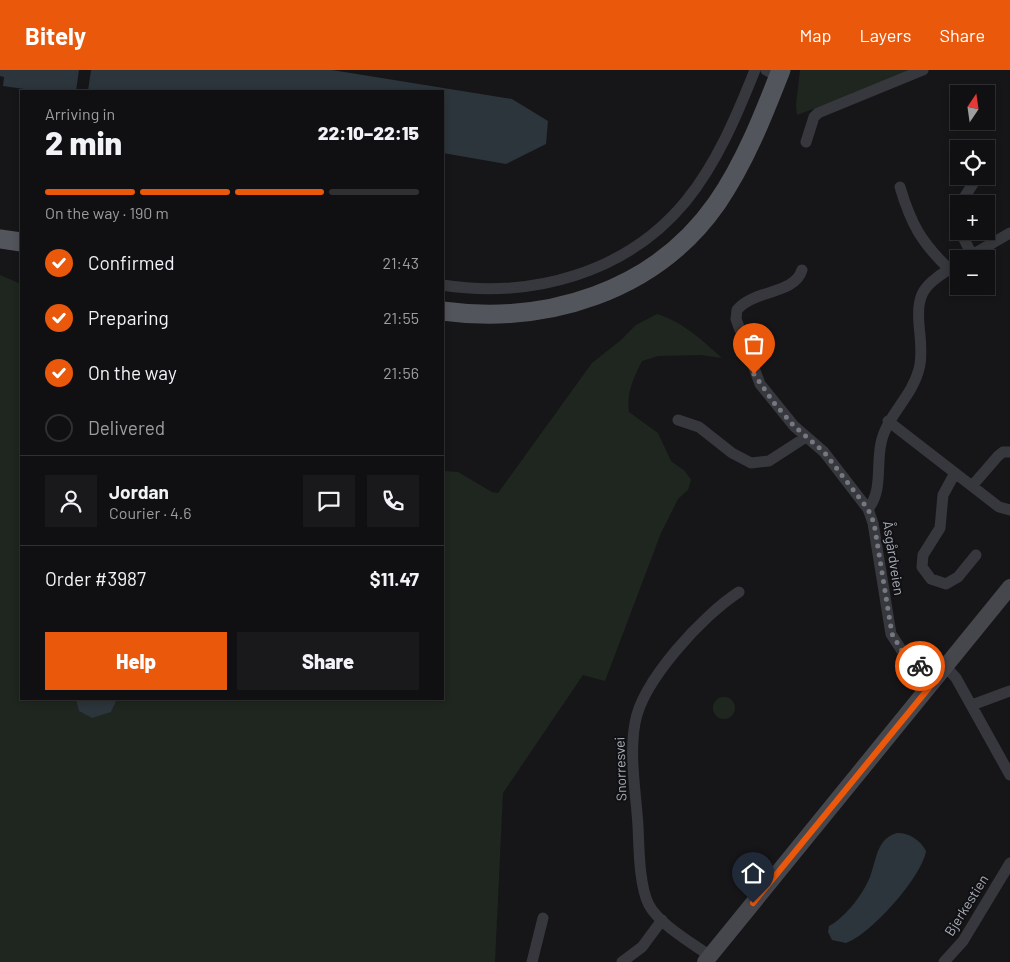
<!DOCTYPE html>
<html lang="en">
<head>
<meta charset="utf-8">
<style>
	:root { --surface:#101012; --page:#19191b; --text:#f1f3f6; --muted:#9c9d9f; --line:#303032; --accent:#ea580c }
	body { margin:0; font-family:Barlow,sans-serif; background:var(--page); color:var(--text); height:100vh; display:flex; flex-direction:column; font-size:19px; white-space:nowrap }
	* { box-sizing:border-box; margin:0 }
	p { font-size:16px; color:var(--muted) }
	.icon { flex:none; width:28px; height:28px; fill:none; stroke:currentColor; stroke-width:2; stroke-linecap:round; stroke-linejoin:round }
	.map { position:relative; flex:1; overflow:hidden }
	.details { position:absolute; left:20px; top:20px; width:424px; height:610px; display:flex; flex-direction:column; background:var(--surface); border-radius:0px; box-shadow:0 2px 8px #0003,0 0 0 1px var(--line) }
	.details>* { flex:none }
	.needle { width:32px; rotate:13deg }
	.fabs { position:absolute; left:950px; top:15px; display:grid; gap:10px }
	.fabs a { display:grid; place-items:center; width:45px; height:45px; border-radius:0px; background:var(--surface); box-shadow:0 2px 8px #0003,0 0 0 1px var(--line); font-size:25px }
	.pin { position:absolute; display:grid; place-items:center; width:42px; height:42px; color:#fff; margin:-51px -21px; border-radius:50% 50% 50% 0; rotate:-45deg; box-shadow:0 0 5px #0007 }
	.pin .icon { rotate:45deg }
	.courier { position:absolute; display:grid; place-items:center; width:50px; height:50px; margin:-25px; border:4px solid #ea580c; border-radius:50%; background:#fff; color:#222; box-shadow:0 1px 6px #0007 }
	.overview em { font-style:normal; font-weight:800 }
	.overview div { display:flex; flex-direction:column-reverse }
	.overview { display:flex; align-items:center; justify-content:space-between; height:85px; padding:0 25px }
	h1 { font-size:32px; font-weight:800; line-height:38px }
	.bar { display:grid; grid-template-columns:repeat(4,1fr); gap:8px 5px; align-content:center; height:60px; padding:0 25px }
	.bar i { height:6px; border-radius:4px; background:var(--line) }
	.bar .on { background:var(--accent) }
	.bar p { grid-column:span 4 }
	.line { display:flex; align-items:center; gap:12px; padding:0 25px; border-top:1px solid var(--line) }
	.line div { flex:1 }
	.round { display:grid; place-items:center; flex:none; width:52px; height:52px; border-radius:0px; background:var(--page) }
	ol { padding:0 25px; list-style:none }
	li { display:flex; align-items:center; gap:15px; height:55px }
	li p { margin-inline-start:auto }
	li .icon { padding:5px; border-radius:50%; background:var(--accent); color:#fff; stroke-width:4 }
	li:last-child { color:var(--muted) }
	li i { width:28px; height:28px; border:2px solid var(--line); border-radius:50% }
	.button { display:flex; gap:10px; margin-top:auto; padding:10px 25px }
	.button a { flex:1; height:58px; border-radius:0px; background:var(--accent); color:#fff; font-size:20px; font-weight:800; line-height:58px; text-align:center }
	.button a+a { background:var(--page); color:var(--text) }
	header { display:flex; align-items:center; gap:30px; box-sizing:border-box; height:70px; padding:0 25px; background:var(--accent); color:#fff }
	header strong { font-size:24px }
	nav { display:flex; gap:28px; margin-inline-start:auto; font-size:18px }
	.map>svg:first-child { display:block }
</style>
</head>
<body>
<header>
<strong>Bitely</strong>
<nav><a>Map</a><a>Layers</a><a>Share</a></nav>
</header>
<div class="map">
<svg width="1010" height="892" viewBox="0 0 1010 892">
	<rect width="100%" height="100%" fill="#161618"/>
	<path fill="#1e261f" d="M 800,0 L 919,0 L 797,45 L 796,34 Z
		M 0,205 L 21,214 L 21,629 L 442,629 L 443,401 L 458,402 L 492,422 L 498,423 L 592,293 L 621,270 L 636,255 L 657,244 C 683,252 702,270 722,288 L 701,285 L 658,286 L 642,291 C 634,307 626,323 629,342 L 658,363 L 671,391 L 685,401 L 691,410 L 688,420 L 678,429 L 661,463 L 605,611 L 583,605 L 503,723 L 495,892 L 0,892 Z
		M713 638a11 11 0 1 1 22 0a11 11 0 1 1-22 0Z"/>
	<path fill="#2c353c" d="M 0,0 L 79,0 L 76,21 L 39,21 L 3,16 L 4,7 L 0,6 Z
		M 91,0 L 332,0 L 512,29 L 548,51 L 546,74 L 506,94 L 443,83 L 442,21 L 88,21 Z
		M 76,629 L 117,629 L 111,642 L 92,648 L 79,641 Z
		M 897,763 C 910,763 920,770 926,781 C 922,807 870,865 846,873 L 832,870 L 828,862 L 829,856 C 846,847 865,822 871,804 C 877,787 877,769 897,763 Z"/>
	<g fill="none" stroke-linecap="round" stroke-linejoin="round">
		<path stroke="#37383d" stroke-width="11" d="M 766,0 L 778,6
			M 806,72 L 814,47 L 818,43 L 923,0
			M 986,91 L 988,85
			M 900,117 C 911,154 921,172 949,199
			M 960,134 L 978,106
			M 959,142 L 959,155
			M 960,161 L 972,185
			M 965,189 L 1010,163
			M 802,200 C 794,225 754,219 737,240 L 736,249 L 760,314 L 794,356 L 824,382 L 868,439 L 873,453 L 891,564 L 902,581 L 937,608
			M 442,215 C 532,229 627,203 686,131 C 717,93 737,45 755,0
			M 678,350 L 699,357 L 732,383 L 751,393 L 769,391 L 806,367
			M 888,351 L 999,437 L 1010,440
			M 955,403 L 943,425 L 940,458 L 923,485 L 922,497 L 931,509 L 946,514 L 958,507 L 976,485
			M 972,416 L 998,386 L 1003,382 L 1010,382
			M 868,439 C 883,421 876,395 881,373 C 887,345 912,327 919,299 C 922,288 921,276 920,265 C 915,221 922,216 959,193
			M 946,597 L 956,608 L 1010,705
			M 972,635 L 1010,621
			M 710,886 C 692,873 659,854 649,835 C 639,816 639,777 638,756 C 636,723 629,686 635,653 C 642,611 703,545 739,522
			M 532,892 L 543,848
			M 622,892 L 642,877 L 662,850
			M 944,892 L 963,871 L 1010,793"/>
		<path stroke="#45474d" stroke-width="16" d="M 705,892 L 1010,517"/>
		<path stroke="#53555c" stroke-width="19" d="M 0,169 L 21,172
			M 442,241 C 546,255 655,222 717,133 C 745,92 763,46 781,0"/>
	</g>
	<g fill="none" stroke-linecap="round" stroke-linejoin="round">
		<path stroke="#757880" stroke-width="5" stroke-dasharray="0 9" d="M 754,304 L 774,333 L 794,356 L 824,382 L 868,439 L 874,453 L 892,564 L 902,581 L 920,596"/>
		<path stroke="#ea580c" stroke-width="6" d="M 753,833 L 937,608 L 920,596"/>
	</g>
	<g text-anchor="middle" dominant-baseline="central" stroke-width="4" stroke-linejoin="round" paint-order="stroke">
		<g font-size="14" fill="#a8adb8" stroke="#111113">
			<text transform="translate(894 488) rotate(81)">Åsgårdveien</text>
			<text transform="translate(620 699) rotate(-92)">Snorresvei</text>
			<text transform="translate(966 835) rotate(-58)">Bjerkestien</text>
		</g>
	</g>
</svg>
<div class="fabs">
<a><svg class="needle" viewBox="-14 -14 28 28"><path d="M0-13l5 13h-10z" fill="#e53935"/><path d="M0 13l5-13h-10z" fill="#9c9d9f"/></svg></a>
<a><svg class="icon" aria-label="locate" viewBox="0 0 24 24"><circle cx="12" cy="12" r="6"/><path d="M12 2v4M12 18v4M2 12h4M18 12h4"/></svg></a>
<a>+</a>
<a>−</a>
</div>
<div class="pin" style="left:754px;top:304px;background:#ea580c"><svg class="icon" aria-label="bag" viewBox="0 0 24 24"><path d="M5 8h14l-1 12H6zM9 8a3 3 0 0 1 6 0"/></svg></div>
<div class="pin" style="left:753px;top:833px;background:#1f2937"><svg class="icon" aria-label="home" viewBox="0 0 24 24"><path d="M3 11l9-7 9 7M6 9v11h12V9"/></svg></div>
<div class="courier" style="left:920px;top:596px"><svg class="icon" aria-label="bike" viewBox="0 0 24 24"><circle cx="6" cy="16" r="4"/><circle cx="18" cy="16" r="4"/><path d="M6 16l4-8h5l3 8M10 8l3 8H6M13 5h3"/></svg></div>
<section class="details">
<div class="overview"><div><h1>2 min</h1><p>Arriving in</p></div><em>22:10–22:15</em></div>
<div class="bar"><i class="on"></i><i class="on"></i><i class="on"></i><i></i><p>On the way · 190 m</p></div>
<ol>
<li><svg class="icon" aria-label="check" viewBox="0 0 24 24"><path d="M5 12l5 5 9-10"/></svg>Confirmed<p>21:43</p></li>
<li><svg class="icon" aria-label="check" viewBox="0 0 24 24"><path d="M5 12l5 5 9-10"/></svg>Preparing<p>21:55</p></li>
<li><svg class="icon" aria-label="check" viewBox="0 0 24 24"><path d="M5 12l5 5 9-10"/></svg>On the way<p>21:56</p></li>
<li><i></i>Delivered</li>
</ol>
<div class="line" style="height:90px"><a class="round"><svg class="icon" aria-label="person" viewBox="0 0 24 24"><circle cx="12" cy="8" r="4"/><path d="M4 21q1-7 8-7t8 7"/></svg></a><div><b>Jordan</b><p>Courier · 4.6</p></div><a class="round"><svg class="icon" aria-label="chat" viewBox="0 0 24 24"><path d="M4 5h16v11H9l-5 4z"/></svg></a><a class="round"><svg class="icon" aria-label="phone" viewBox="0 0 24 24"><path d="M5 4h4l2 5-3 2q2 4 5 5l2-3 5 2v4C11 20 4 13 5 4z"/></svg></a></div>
<div class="line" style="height:65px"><div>Order #3987</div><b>$11.47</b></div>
<div class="button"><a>Help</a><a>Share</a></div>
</section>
</div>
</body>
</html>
